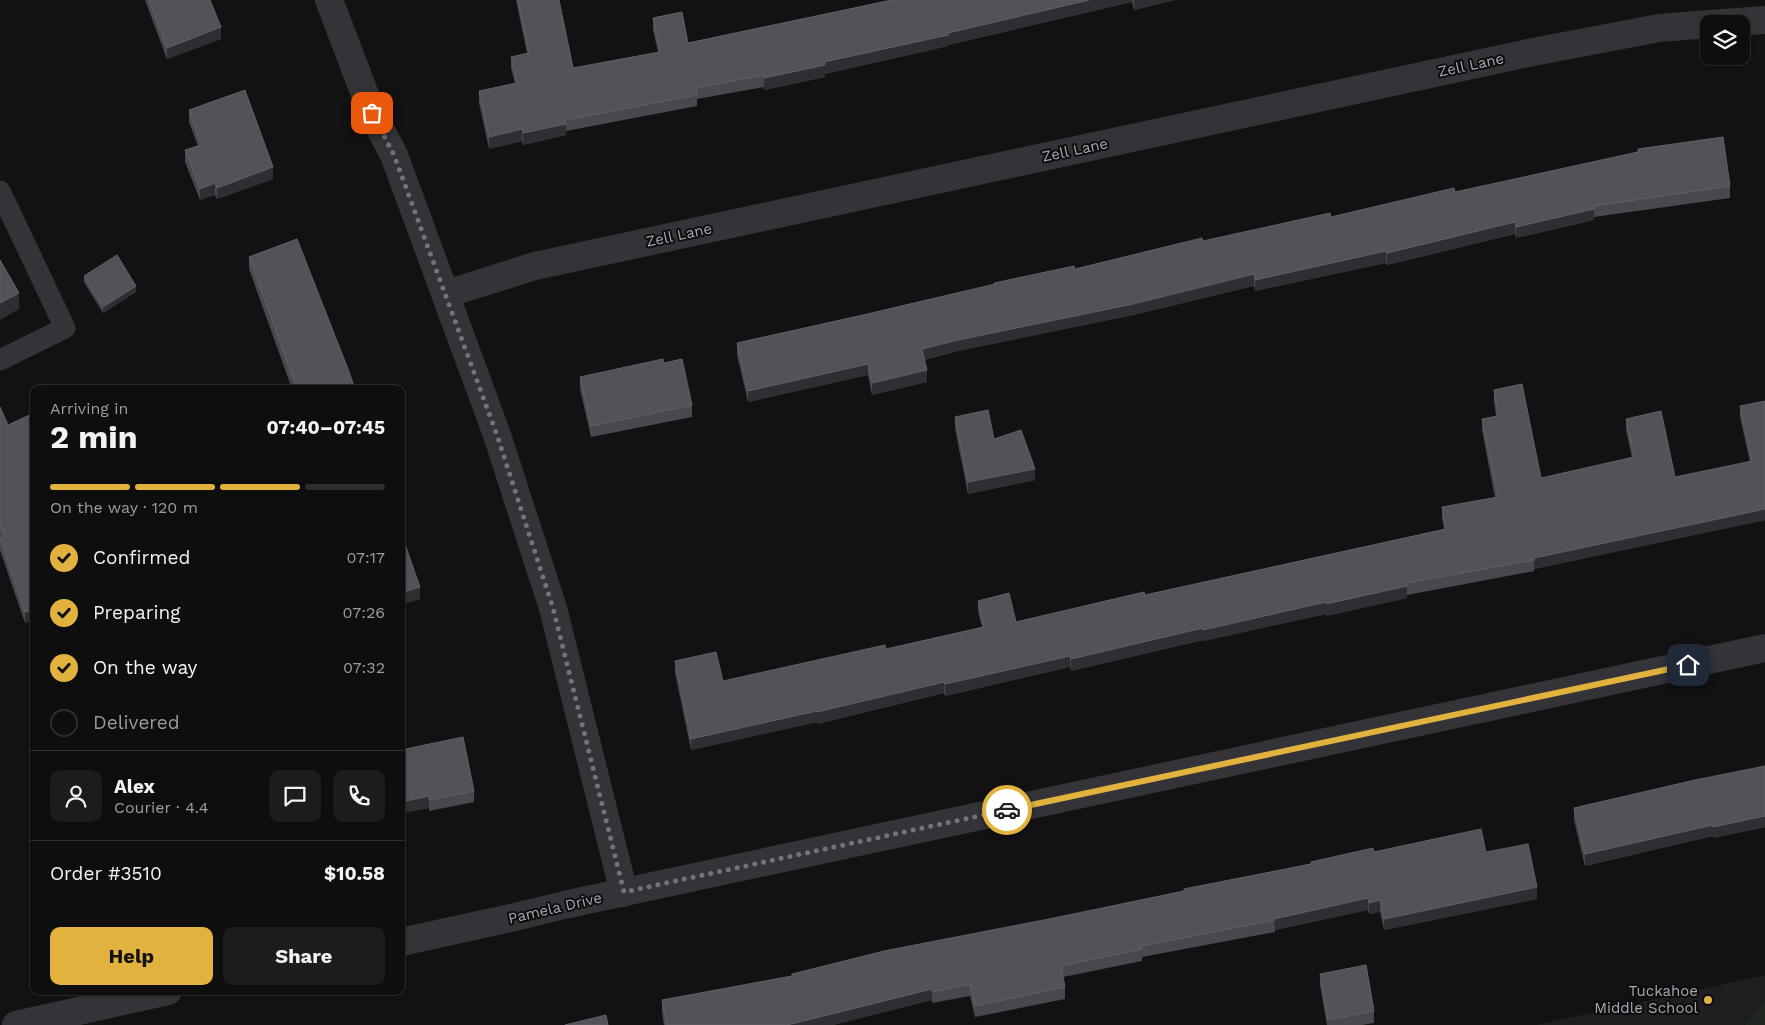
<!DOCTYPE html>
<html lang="en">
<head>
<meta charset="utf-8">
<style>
  :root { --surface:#0e0e0f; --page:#1c1c1d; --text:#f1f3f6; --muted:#9b9c9e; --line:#2e2e2f; --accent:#e1b23d }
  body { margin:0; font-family:"Work Sans",sans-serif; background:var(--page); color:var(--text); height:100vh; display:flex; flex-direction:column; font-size:19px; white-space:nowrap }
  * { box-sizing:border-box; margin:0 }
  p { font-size:16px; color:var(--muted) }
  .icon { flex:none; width:28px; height:28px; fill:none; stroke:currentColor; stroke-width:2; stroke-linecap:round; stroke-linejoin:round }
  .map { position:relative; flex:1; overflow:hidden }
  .drawer { position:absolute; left:30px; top:385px; width:375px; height:610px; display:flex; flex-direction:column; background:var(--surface); border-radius:10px; box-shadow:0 1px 4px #0004,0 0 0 1px var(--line) }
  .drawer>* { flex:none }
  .tools { position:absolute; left:1700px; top:15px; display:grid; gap:10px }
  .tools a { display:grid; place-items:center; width:50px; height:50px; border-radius:10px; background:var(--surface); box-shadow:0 1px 4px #0004,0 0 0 1px var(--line); font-size:25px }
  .pin { position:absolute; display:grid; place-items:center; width:42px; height:42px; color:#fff; margin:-21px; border-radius:10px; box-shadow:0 2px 8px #0006 }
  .courier { position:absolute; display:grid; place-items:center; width:50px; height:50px; margin:-25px; border:4px solid #e1b23d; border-radius:50%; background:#fff; color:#222; box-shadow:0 1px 6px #0007 }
  .summary em { font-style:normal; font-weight:700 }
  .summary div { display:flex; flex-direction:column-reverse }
  .summary { display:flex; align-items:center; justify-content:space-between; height:85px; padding:0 20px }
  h1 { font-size:32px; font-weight:700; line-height:38px }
  .bar { display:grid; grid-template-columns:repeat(4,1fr); gap:8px 5px; align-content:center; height:60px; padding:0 20px }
  .bar i { height:6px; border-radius:4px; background:var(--line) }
  .bar .current { background:var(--accent) }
  .bar p { grid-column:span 4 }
  .line { display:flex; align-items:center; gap:12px; padding:0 20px; border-top:1px solid var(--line) }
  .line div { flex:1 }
  .round { display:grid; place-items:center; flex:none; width:52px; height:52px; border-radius:10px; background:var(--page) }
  ol { padding:0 20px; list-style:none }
  li { display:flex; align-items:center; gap:15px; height:55px }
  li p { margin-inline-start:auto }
  li .icon { padding:5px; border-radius:50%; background:var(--accent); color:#111; stroke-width:4 }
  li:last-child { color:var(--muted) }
  li i { width:28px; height:28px; border:2px solid var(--line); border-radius:50% }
  .primary-button { display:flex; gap:10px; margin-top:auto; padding:10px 20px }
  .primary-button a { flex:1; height:58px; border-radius:10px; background:var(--accent); color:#111; font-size:20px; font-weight:700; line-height:58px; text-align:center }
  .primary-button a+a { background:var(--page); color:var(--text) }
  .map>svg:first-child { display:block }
  .built { fill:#1e1e20 }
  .green { fill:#1f2620 }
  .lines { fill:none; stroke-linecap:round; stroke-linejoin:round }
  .service { stroke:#343438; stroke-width:21 }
  .minor { stroke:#343438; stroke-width:28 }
  .wall { fill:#48494e }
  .shaded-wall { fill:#2e2f32 }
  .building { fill:#525359; stroke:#5f6167 }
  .done { stroke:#72747b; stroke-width:5; stroke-dasharray:0 9 }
  .route { stroke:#e1b23d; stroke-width:6 }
  .poi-dot { fill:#e1b23d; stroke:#0d0d0e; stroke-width:2 }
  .labels { text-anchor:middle; stroke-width:4; stroke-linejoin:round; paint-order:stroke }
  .street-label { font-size:15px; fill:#a5a8b3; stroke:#0d0d0e }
  .poi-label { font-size:15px; fill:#a5a8b3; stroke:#0d0d0e; text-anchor:end }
</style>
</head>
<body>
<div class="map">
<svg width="1765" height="1025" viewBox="0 0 1765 1025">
  <rect width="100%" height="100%" fill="#121214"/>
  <path class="built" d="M1765,975v50h-229z"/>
  <path class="green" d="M1765,1001v24h-20z"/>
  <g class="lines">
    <path class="service" d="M0,191l65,137 -65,32"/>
    <path class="minor" d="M329,0l43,113 22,42 103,280 56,173 71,285
      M1710,24l55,-4
      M446,294l89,-28 998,-214 126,-24 50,-4
      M401,942l114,-25 49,-12 1201,-257
      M16,1025l152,-34"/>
  </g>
  <path class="wall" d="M145,0h65l11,39 -54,20z
    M516,0h43l14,68 85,-16 -5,-22v-12l35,25 204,-43h283l-41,10 -2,-8 -184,43v1l-123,28v3l-61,13v-3l-67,12v7l-131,25v4l-43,10 -1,-4 -33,8 -10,-46v-12l36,-8 -4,-15v-11l16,-4z
    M189,110l84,69 -56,20 -2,-4 -15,5 -15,-38v-12l13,-4 -9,-24z
    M1730,186v12l-136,19v3l-78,18 -1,-4 -128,31 -1,-2 -131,28 -1,-5 -121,29 -175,36 -34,9 3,22 -55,13 -4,-20 -120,27 -11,-47v-12l466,-102 128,-24 124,-25z
    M249,257l106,132h-63l-43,-120z
    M84,276l52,16 -33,21 -19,-31z
    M664,363l28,42v12l-101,20 -11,-48v-12z
    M1494,390l47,88 91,-20 -6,-28v-11l49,58 75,-15 -10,-45v-11l25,114 -231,49v2l-127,24v3l-81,18v-2l-123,27v-1l-132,31 -1,-4 -125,29 -1,-3 -127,31v-2l-126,28 -16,-77v-12l48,20 163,-32 96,-22 -4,-15v-11l38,21 129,-27 299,-66 -2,-11v-11l53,-9 -13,-68v-11l14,-3 -2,-15z
    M0,407l8,18 26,-12v228l-5,-19 -4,1 -25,-73z
    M955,417l39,22 41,41 -67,14 -13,-65z
    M401,750l73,41v11l-45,9v-3l-28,5z
    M1765,766v61l-52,11v-2l-128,30 -11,-46v-12z
    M1374,852h112l51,47 -153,31 -4,-18 -11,2 -1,-4 -93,20v2l-133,25v4l-79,16 2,10v12l-90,18 -5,-21 -38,7v-3l-99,25h-169l-2,-13v-12l130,-24v-2l392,-83v-2z
    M1320,974l54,37v12l-12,2h-35l-7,-40z"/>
  <path class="shaded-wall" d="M1089,0h43v2l-184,43v1l-123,28v3l-61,13v-12l60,-16z
    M1134,0h41l-41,10z
    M221,27v12l-54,20v-11z
    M566,124v11l-43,10v-12z
    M522,129v12l-33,8v-12z
    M273,167v12l-56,20v-11z
    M215,183v12l-15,5v-11z
    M1594,209v11l-78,18v-11z
    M1515,222v12l-128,31v-12z
    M1386,251v12l-131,28v-11z
    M1254,274v12l-121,29 -175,36 -36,9v-11l36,-9z
    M136,286v6l-33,21v-6z
    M19,293v16l-19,11v-17z
    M868,364v11l-120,27v-11z
    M927,370v12l-55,13v-12z
    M1035,469v11l-67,14v-12z
    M34,474v12l-3,-11z
    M1765,509v11l-231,49v-11z
    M1407,586v12l-81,18v-12z
    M420,587v12l-19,6v-12z
    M1326,602v12l-123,27v-11z
    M29,611v11l-4,1v-11z
    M1203,628v12l-132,31v-12z
    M1070,656v11l-125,29v-12z
    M944,682v11l-127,31v-12z
    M817,711v11l-126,28v-11z
    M429,796v12l-28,5v-11z
    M1765,816v11l-52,11v-11z
    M1713,825v11l-128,30v-12z
    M1537,887v12l-153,31v-11z
    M1368,898v12l-93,20 -1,-11z
    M1380,900v12l-11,2v-11z
    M932,989v11l-99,25h-46z"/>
  <path class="building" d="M149,0h61l11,27 -54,21z
    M518,0h41l14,68 87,-16 -7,-34 29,-6 6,31 204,-43h197l-141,33v2l-124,27 1,3 -61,13v-3l-68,13 1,7 -132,25 1,4 -43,9 -1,-4 -33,8 -10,-46 38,-8 -6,-26 18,-4z
    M245,90l28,77 -56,21 -2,-5 -15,6 -15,-39 16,-5 -12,-35z
    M1723,137l7,49 -136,20v3l-78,18 -1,-5 -128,31 -1,-2 -131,29 -1,-6 -121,30 -175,36 -36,9 5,21 -55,13 -4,-19 -120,27 -11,-48 126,-28 132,-31 -1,-1 80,-17 1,3 127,-31 1,3 127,-28 1,4 123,-29 1,4 183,-40v-3z
    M297,239l51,130 7,20h-58l-48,-132z
    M117,255l19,31 -33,21 -19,-31z
    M0,260l19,33 -19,10z
    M663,359l1,4 18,-4 10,46 -101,21 -11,-49z
    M1522,384l19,94 93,-21 -8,-38 35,-8 14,66 77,-16 -12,-55 25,-5v108l-231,49v2l-128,23 1,3 -81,18v-2l-123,28v-2l-132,31 -1,-3 -125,28 -1,-2 -127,30v-1l-126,28 -16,-78 41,-9 7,29 162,-36 1,4 98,-22 -6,-26 31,-8 7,29 128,-30 1,3 301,-66 -4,-22 56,-10 -16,-78 16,-3 -4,-26z
    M0,407l8,18 26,-12v61l-3,1 3,9v145l-5,-18 -4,1 -25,-74 5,-1 -5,-11z
    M988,410l6,29 27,-9 14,39 -67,13 -13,-65z
    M401,533l19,54 -19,6z
    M463,737l11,54 -45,9v-4l-28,6v-52z
    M1765,766v50l-52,11v-2l-128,29 -11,-46 121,-28z
    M1481,829l5,23 42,-8 9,43 -153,32 -4,-19 -11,3 -1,-5 -94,21 1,1 -134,26 1,3 -81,17 4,21 -90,19 -5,-22 -38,8v-3l-145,36h-120l-5,-25 130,-24v-2l92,-23 170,-33 130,-27v-2l127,-25v-2l62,-14 1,4z
    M1366,965l8,46 -46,9 -8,-46z
    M606,1015l2,10h-43z"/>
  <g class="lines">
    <path class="done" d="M372,113l22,42 103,280 56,173 71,284 383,-82"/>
    <path class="route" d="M1007,810l681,-145"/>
  </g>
  <circle class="poi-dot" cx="1708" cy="1000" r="5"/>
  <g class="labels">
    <g class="street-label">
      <text transform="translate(1471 65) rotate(-12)" y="5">Zell Lane</text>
      <text transform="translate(1075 150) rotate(-12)" y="5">Zell Lane</text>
      <text transform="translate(679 235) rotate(-12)" y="5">Zell Lane</text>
      <text transform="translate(555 908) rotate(-13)" y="5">Pamela Drive</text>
    </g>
    <g class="poi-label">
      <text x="1698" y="996">Tuckahoe<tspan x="1698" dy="17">Middle School</tspan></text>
    </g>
  </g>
</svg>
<div class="tools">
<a><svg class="icon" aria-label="layers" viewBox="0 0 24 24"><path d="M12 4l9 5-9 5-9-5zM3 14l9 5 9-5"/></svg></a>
</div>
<div class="pin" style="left:372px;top:113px;background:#ea580c"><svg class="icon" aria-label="bag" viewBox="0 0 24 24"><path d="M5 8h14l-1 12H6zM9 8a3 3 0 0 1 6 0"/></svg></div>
<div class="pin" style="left:1688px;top:665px;background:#1f2937"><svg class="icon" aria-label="home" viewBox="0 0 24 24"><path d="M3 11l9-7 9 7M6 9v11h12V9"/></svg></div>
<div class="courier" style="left:1007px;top:810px"><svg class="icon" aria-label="car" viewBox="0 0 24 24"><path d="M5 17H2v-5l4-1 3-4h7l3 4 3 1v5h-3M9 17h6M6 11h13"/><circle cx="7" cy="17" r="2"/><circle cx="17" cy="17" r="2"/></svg></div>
<section class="drawer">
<div class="summary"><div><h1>2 min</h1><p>Arriving in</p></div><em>07:40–07:45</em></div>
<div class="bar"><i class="current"></i><i class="current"></i><i class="current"></i><i></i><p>On the way · 120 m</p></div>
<ol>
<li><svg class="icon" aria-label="check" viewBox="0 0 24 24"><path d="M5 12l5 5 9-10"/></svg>Confirmed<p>07:17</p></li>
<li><svg class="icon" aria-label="check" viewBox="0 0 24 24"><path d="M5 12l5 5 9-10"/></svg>Preparing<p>07:26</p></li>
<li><svg class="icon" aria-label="check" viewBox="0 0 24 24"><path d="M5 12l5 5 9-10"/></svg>On the way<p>07:32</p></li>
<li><i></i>Delivered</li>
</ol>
<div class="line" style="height:90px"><a class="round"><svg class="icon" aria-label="person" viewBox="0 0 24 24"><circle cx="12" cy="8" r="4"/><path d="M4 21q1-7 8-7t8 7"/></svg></a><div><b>Alex</b><p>Courier · 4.4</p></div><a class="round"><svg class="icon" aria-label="chat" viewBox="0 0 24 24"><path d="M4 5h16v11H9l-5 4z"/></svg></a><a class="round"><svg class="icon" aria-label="phone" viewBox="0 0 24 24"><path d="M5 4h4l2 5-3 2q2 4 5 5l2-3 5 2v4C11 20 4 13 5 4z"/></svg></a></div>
<div class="line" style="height:65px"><div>Order #3510</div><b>$10.58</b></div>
<div class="primary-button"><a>Help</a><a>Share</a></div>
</section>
</div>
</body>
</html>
